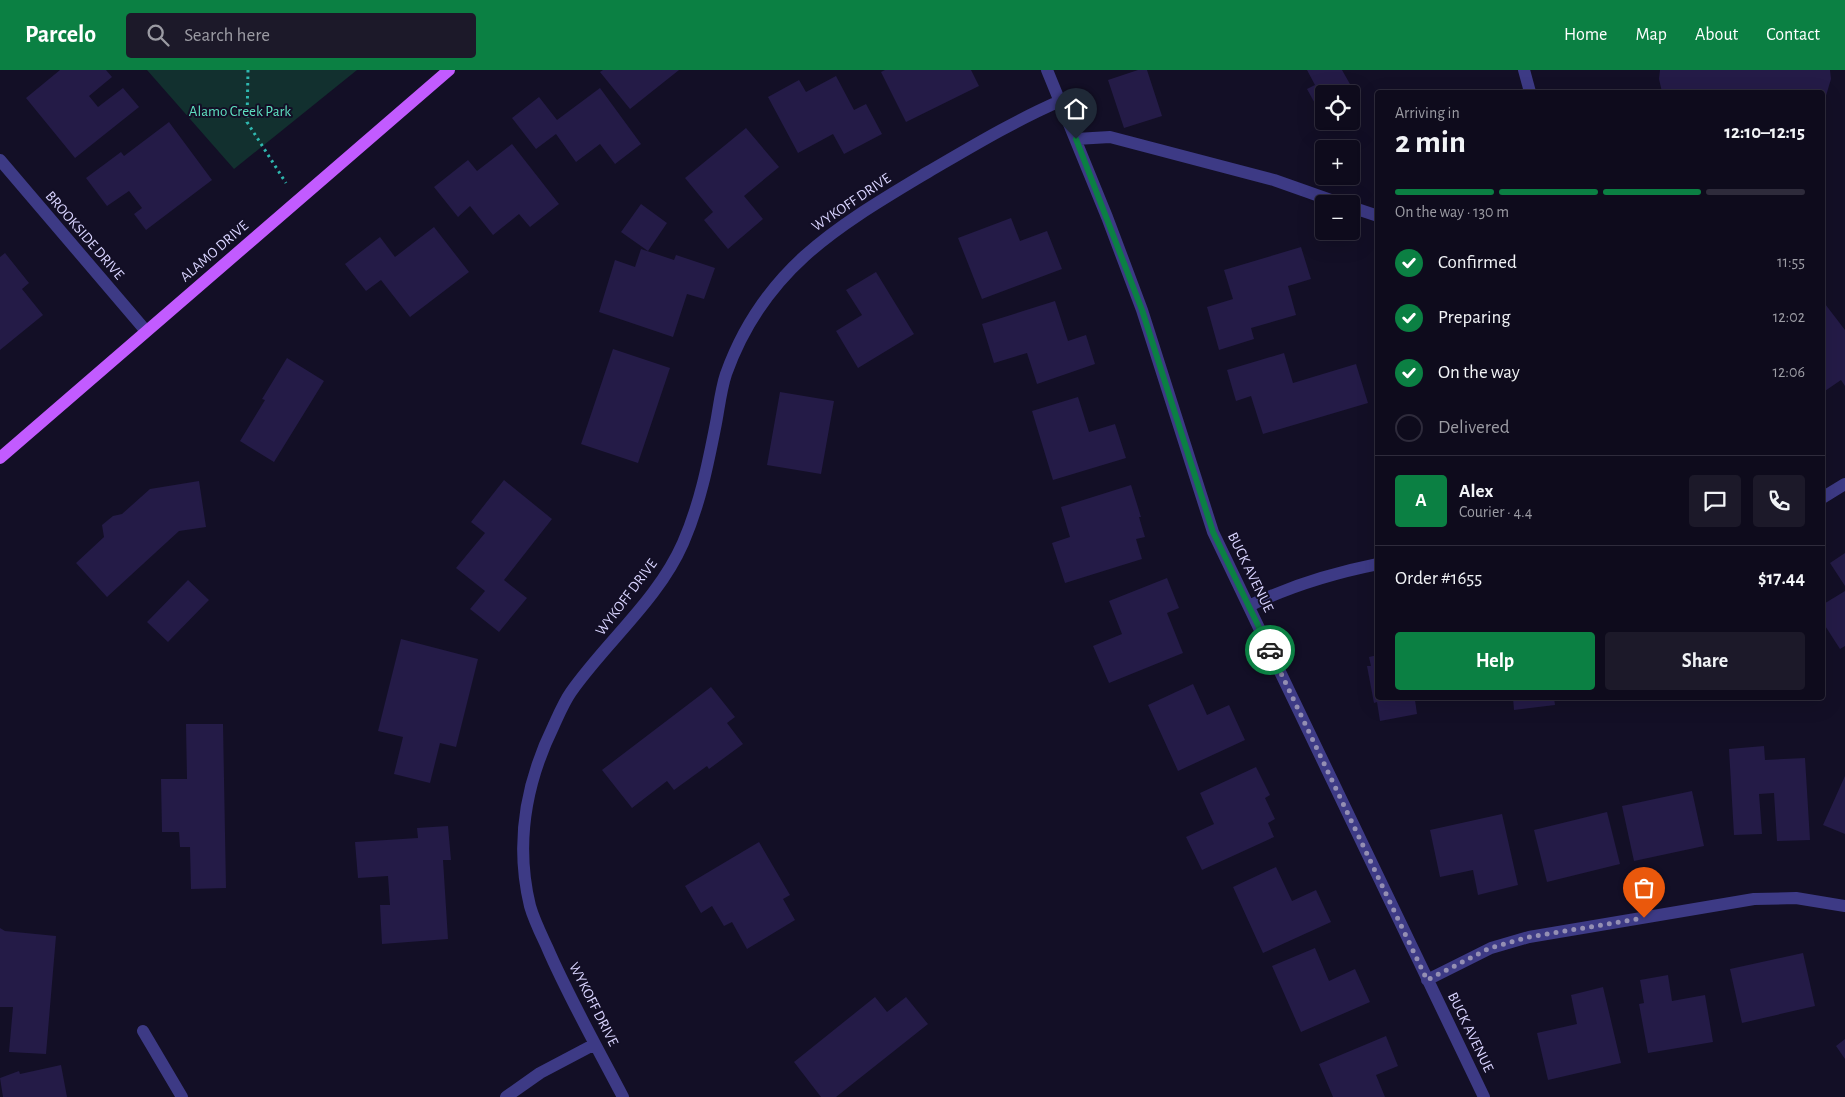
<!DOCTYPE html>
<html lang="en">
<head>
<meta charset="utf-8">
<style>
  :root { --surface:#0e0b1c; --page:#1c1929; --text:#f1f3f6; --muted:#9b9ba3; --line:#2e2b3b; --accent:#0b8043 }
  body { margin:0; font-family:"Alegreya Sans",sans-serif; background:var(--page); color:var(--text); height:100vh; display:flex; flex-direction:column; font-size:19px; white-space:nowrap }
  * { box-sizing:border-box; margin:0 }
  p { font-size:16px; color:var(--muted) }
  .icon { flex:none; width:28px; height:28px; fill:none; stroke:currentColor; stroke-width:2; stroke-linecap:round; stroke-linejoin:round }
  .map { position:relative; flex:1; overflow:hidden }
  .drawer { position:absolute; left:1375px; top:20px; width:450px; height:610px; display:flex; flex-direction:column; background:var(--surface); border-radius:5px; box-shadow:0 5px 20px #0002,0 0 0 1px var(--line) }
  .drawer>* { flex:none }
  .tools { position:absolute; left:1315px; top:15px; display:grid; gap:10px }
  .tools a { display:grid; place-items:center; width:45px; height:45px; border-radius:5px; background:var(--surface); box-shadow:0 5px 20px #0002,0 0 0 1px var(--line); font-size:25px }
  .pin { position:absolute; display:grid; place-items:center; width:42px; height:42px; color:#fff; margin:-51px -21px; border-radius:50% 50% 50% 0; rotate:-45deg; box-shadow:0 0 5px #0007 }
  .pin .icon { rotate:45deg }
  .courier { position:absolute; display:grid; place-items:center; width:50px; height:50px; margin:-25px; border:4px solid #0b8043; border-radius:50%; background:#fff; color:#222; box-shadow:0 1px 6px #0007 }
  .overview em { font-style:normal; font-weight:700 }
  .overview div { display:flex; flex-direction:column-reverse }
  .overview { display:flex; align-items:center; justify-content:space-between; height:85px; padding:0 20px }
  h1 { font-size:32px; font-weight:700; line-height:38px }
  .bar { display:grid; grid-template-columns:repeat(4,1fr); gap:8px 5px; align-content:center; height:60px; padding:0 20px }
  .bar i { height:6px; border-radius:4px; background:var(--line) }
  .bar .selected { background:var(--accent) }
  .bar p { grid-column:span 4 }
  .line { display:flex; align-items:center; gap:12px; padding:0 20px; border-top:1px solid var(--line) }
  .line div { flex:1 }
  .round { display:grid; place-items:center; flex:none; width:52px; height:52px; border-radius:5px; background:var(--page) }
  ol { padding:0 20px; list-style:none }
  li { display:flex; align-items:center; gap:15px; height:55px }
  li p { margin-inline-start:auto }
  li .icon { padding:5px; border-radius:50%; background:var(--accent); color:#fff; stroke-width:4 }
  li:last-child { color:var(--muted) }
  li i { width:28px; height:28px; border:2px solid var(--line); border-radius:50% }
  .action { display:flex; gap:10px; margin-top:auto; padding:10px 20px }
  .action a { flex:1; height:58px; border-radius:5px; background:var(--accent); color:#fff; font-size:20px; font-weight:700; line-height:58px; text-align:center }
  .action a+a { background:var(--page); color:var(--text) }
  header { display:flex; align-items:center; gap:30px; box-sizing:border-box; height:70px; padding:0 25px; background:var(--accent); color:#fff }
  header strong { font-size:24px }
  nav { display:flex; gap:28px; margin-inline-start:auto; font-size:18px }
  .search { width:350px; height:45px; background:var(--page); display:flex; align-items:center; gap:12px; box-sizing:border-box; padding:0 18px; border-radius:5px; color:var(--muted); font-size:19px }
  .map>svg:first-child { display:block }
  .green { fill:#12302f }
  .building { fill:#241b47 }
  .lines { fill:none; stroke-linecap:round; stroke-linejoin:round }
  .path { stroke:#2fb8b0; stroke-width:3; stroke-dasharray:2.5 4; stroke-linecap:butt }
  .minor { stroke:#3d3a85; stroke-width:12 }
  .major { stroke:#c25bff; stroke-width:12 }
  .done { stroke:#948fb3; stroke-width:5; stroke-dasharray:0 9 }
  .route { stroke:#0b8043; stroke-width:6 }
  .labels { text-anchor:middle; stroke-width:4; stroke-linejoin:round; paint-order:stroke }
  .park-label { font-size:15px; fill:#5fe0c0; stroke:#130f26 }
  .street-label { font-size:15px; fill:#d9d4ff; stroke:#130f26 }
</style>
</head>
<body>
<header>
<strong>Parcelo</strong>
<div class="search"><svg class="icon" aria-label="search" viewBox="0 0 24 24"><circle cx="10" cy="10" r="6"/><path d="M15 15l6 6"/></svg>Search here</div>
<nav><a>Home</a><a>Map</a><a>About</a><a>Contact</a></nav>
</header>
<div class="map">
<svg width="1845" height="1027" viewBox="0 0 1845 1027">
  <rect width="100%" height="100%" fill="#130f26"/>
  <path class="green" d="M147,0h210l-123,99z"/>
  <path class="building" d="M60,0h46l6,7 -23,19 9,11 25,-19 16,19 -64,51 -49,-60z
    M603,0h76l-49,39 -30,-37z
    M885,0h86l8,16 -73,36 -25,-50z
    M1138,0h9l15,46 -38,12 -16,-48z
    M1307,0h35l17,30 -8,4v-10h-27v26l-17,-31 8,-4z
    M1660,0h170l1,9 -9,30v-17h-160l-3,-13z
    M836,6l18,34 12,-6 16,30 -38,20 -11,-20 -35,19 -30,-56 31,-17 7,12z
    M600,18l41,56 -26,20 -15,-20 -24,18 -20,-28 -20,15 -24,-31 27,-21 18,23z
    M169,52l43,58 -66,50 -12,-16 8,-6 -13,-17 -22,15 -21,-28 35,-26 3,4z
    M746,58l33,39 -35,29 19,23 -35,30 -24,-29 9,-8 -28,-34z
    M512,74l47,60 -29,23 -11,-13 -26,21 -23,-29 -12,11 -24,-30 34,-27 9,11z
    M641,134l26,19 -19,28 -27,-19z
    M1011,148l9,23 27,-10 15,38 -80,30 -24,-61z
    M434,157l35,45 -59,45 -29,-37 -15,11 -21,-27 35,-27 15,20z
    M1301,177l10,32 -23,7 8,29 -45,13 3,11 -35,11 -12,-43 26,-8 -9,-29z
    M641,179l33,11 2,-5 39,13 -11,31 -17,-5 -14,43 -74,-25 16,-52 20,7z
    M5,183l24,30 -7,6 21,26 -43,35v-93z
    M876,202l38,62 -56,34 -22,-37 26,-16 -16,-25z
    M1822,230l23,30v56l-4,-6 -19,13z
    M1055,231l13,40 18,-6 9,29 -58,20 -10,-31 -33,10 -12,-39z
    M613,279l57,19 -32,95 -57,-19z
    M1284,283l9,30 63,-19 12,39 -105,31 -12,-38 -15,5 -9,-31z
    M287,288l37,23 -50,81 -34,-21 25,-41 -3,-1z
    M780,322l54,9 -13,73 -54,-9z
    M1078,327l11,35 26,-8 11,34 -73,22 -21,-69z
    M504,410l48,39 -48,61 23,18 -28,34 -29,-23 15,-18 -29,-23 29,-35 -14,-11z
    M199,411l7,46 -27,4 -72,66 -31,-34 28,-26 -2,-12 11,-9 9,-2 28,-25z
    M1131,415l10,32h-2l6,20 -9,2 6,20 -77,24 -13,-40 18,-6 -9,-30z
    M1845,483v33l-15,-23z
    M1167,508l12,30 -12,5 16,40 -74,30 -16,-37 29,-12 -13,-33z
    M188,510l21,20 -41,42 -21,-20z
    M1845,521v55l-5,3 -18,-28v-16z
    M401,569l77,20 -22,88 -16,-4 -10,40 -36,-9 9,-37 -25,-6z
    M1378,585v43h47l-10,2 2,14 -37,7 -3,-19 -3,1 -7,-37h4l-2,-9z
    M1193,614l14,31 22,-10 16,35 -67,31 -30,-66z
    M711,617l24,30 -8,6 16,21 -34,25 -2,-3 -33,24 -7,-9 -35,27 -30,-38z
    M1513,628h41l1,7 -41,5z
    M186,654h37l3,164 -35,1 -1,-42h-10l-1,-15h-17l-1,-53h26z
    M1764,676l1,14 40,-2 5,82 -33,1 -3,-48 -15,1 3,40 -28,1 -5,-86z
    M1256,697l14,28 -5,3 10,21 -7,4 6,14 -72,33 -16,-33 28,-13 -14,-31z
    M1845,706v58l-22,-9z
    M1692,721l12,55 -70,15 -12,-55z
    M1607,742l13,52 -73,18 -13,-52z
    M1502,744l16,71 -40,10 -5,-25 -33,7 -10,-47z
    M448,756l3,34h-8l5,79 -66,5 -2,-39h10l-2,-29 -30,2 -3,-36 63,-4 -1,-10z
    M759,772l31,53 -7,4 12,21 -48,29 -15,-27 -8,4 -12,-20 -11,7 -16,-27z
    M1276,797l16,34 24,-11 15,32 -68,31 -30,-66z
    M0,858l5,3 51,5 -10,118 -37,-2 4,-45h-13z
    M1315,878l14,33 26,-12 15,33 -69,30 -29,-66z
    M1803,883l12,53 -73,17 -12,-54z
    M1668,905l4,26 33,-6 8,47 -65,11 -9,-49 5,-1 -4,-23z
    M1603,917l18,76 -73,17 -11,-47 40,-9 -6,-29z
    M875,927l12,15 19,-15 22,27 -92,73h-15l-27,-35z
    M1386,966l12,30 -22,9 9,22h-52l-14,-33z
    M1845,969v20l-9,-13z
    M61,995l6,32h-64l-3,-19 19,-7 1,3z"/>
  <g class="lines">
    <path class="path" d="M248,0l-1,52 39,61"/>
    <path class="minor" d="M1047,0l60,147 35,93 71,222 271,565
      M1524,0l6,22
      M1076,69l34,-2 164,43 68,24
      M0,90l146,171
      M1351,137l27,9
      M1822,428l23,-14
      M1249,536c41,-20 84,-33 129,-42
      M1427,910l64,-32 38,-11 225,-38 42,-1 49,8
      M143,961l39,66
      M506,1027l34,-24 55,-29
      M623,1027c-26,-50 -54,-99 -76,-150 -6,-13 -13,-27 -17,-41 -15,-62 -4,-124 24,-181 5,-11 10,-23 17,-33 36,-51 87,-92 112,-149 17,-39 25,-79 33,-120 3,-16 5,-34 10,-49 38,-106 112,-148 202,-202 43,-25 86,-51 132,-71"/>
    <path class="major" d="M0,388l449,-388"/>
  </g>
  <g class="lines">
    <path class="done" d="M1270,580l157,330 63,-32 39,-11 115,-19"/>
    <path class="route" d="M1076,69l66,171 71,222 57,118"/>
  </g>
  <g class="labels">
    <g class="park-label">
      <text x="240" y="46">Alamo Creek Park</text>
    </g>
    <g class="street-label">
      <text transform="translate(851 132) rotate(-34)" y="5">WYKOFF DRIVE</text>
      <text transform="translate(85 165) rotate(49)" y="5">BROOKSIDE DRIVE</text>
      <text transform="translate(214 181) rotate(-41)" y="5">ALAMO DRIVE</text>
      <text transform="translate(1251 502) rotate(64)" y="5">BUCK AVENUE</text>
      <text transform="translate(626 527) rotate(-53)" y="5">WYKOFF DRIVE</text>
      <text transform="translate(594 934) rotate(63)" y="5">WYKOFF DRIVE</text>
      <text transform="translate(1471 962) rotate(64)" y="5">BUCK AVENUE</text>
    </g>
  </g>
</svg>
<div class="tools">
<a><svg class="icon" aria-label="locate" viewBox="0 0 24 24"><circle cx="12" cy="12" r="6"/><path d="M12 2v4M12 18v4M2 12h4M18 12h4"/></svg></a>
<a>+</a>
<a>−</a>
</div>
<div class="pin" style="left:1644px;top:848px;background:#ea580c"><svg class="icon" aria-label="bag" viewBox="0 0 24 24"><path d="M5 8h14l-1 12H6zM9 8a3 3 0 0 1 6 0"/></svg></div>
<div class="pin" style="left:1076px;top:69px;background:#1f2937"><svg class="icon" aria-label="home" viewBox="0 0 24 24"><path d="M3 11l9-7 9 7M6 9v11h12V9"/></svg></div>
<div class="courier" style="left:1270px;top:580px"><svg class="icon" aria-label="car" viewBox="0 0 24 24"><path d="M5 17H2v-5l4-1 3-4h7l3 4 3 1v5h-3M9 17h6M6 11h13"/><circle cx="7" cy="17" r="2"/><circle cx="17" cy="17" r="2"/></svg></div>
<section class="drawer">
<div class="overview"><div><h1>2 min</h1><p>Arriving in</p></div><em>12:10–12:15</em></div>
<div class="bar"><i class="selected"></i><i class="selected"></i><i class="selected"></i><i></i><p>On the way · 130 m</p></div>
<ol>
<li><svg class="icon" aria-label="check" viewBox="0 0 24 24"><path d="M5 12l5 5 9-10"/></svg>Confirmed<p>11:55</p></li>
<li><svg class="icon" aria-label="check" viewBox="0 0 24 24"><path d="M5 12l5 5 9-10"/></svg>Preparing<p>12:02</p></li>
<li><svg class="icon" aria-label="check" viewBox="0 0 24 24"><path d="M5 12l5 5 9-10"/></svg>On the way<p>12:06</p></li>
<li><i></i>Delivered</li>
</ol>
<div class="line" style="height:90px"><b class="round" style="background:var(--accent);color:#fff">A</b><div><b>Alex</b><p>Courier · 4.4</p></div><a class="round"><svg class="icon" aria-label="chat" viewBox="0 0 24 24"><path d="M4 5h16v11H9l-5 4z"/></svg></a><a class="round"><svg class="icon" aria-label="phone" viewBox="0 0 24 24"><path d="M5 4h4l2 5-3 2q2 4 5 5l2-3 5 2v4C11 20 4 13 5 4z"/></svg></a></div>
<div class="line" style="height:65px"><div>Order #1655</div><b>$17.44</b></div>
<div class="action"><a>Help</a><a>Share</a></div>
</section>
</div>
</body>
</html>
